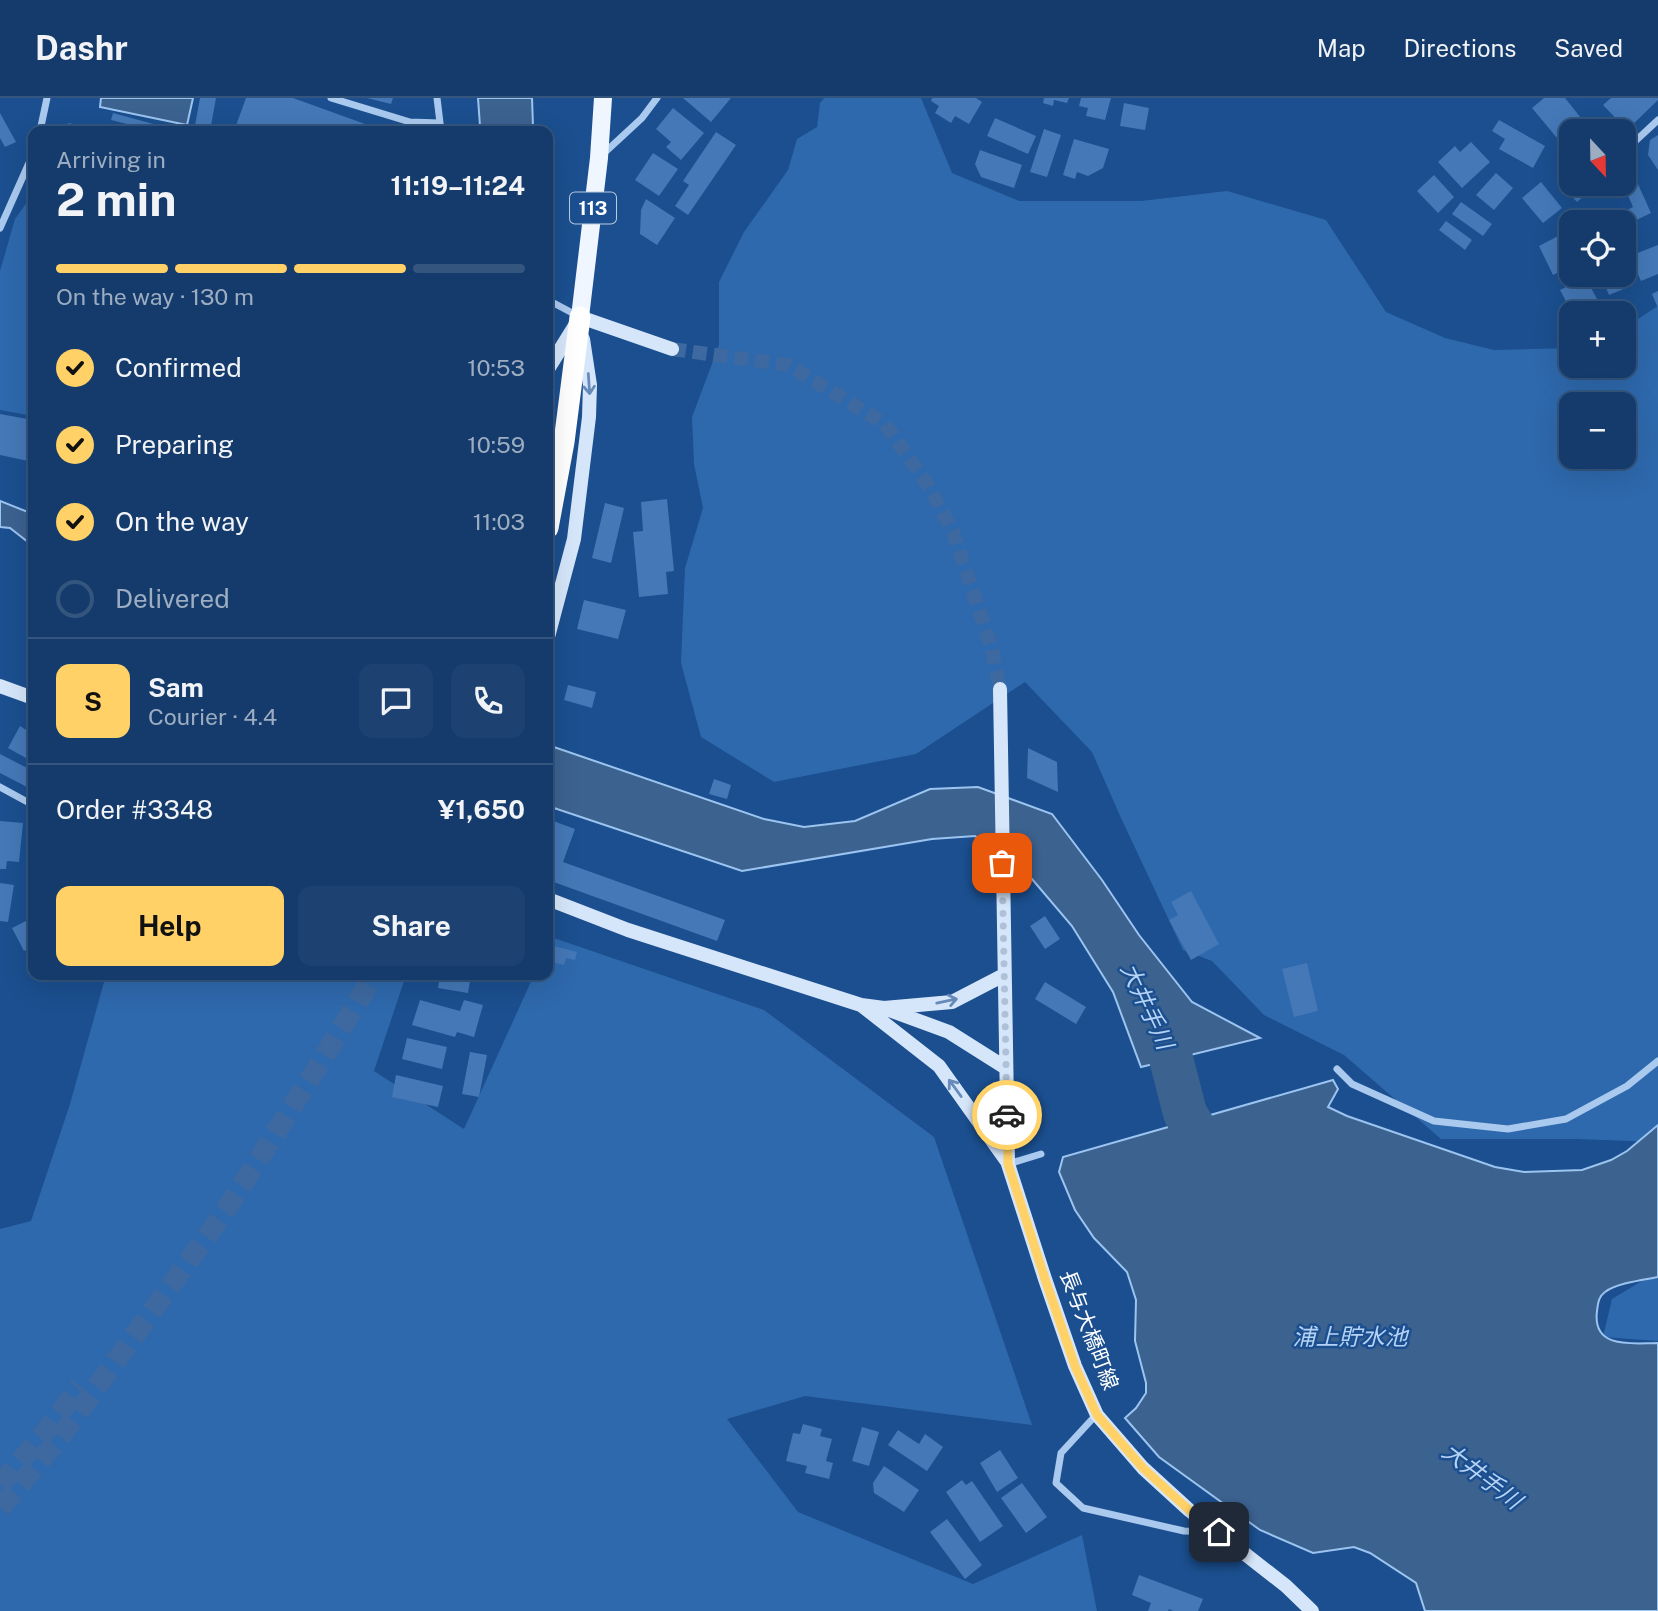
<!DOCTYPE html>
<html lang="en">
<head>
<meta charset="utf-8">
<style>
  :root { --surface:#143b6b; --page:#1d4271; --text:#f1f3f6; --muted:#9dadc1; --line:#33557e; --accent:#ffd166 }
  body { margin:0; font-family:"Public Sans","Noto Sans JP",sans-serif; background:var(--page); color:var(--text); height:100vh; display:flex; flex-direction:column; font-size:26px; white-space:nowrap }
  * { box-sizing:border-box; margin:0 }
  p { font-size:23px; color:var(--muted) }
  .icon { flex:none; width:38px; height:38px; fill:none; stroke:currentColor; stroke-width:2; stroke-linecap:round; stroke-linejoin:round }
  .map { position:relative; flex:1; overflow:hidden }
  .drawer { position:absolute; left:28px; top:28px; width:525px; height:854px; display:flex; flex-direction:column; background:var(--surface); border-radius:14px; box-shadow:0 7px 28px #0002,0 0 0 2px var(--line) }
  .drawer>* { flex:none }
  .needle { width:46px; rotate:158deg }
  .controls { position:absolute; left:1559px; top:21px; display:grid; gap:14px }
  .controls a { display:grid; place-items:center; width:77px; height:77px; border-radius:14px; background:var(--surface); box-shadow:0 7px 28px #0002,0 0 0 2px var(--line); font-size:35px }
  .pin { position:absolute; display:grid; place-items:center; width:60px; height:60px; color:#fff; margin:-30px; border-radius:14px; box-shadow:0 4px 10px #0006 }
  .courier { position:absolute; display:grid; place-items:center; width:70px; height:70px; margin:-35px; border:5px solid #ffd166; border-radius:50%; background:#fff; color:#222; box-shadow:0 2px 9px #0007 }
  .summary em { font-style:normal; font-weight:700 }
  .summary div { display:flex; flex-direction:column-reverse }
  .summary { display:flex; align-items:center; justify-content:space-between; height:119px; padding:0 28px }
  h1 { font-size:46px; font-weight:700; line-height:52px }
  .bar { display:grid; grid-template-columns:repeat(4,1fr); gap:10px 7px; align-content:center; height:84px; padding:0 28px }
  .bar i { height:9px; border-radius:5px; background:var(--line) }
  .bar .active { background:var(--accent) }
  .bar p { grid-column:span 4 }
  .line { display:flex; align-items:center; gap:18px; padding:0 28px; border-top:2px solid var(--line) }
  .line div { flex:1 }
  .round { display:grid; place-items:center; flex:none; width:74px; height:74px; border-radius:14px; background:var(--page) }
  ol { padding:0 28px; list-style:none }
  li { display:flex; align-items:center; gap:21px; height:77px }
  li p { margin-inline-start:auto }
  li .icon { padding:7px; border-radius:50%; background:var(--accent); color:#111; stroke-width:4 }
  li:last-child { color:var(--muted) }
  li i { width:38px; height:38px; border:4px solid var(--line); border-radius:50% }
  .cta { display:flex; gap:14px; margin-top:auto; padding:14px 28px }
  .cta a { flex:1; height:80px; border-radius:14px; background:var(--accent); color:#111; font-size:28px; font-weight:700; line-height:80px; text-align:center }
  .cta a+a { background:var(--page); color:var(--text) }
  header { display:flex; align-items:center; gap:42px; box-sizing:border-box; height:98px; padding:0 35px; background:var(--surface); border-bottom:2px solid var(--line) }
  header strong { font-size:33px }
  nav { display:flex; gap:38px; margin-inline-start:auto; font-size:24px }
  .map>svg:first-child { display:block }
  .green { fill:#2e69ad; fill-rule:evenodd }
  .water { fill:#3c6290; stroke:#9cc4f0; stroke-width:2 }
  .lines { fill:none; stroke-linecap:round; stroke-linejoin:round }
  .river { stroke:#3c6290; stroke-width:44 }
  .building { fill:#4478b7 }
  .secondary-tunnel { stroke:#3d69a0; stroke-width:14; stroke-dasharray:14 7; stroke-linecap:butt }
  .highway-tunnel { stroke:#3d69a0; stroke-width:21; stroke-dasharray:21 10; stroke-linecap:butt }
  .street { stroke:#a9c9ee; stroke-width:7 }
  .secondary { stroke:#d6e6fa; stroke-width:14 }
  .primary { stroke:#f0f6ff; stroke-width:18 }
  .highway { stroke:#fff; stroke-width:21 }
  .oneway { stroke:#668bba }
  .done { stroke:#afc1d8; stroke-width:7; stroke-dasharray:0 12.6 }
  .route { stroke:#ffd166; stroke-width:9 }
  .labels { text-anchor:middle; stroke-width:5; stroke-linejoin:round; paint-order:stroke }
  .shield { fill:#1b4f8f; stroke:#bbcadd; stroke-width:2 }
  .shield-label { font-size:19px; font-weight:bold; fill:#fff }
  .street-label { font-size:21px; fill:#fff; stroke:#1b4f8f }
  .water-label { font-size:23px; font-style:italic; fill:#b5d3f5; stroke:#1b4f8f }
</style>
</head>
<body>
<header>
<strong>Dashr</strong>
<nav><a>Map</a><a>Directions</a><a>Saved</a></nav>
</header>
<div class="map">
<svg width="1658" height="1513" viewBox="0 0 1658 1513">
  <rect width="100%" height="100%" fill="#1b4f8f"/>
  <path class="green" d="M824,0h97l31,75 67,28h122l86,-10 99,29 60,92 59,26 49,12 77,-2 1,18h52v-38l34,-22v836l-82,-3h-135l-97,-84 -80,-40 -52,-54 -29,-11 -62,-132 -29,-66 -67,-70 -109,72 -142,28 -73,-45 -20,-74 4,-95 18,-60 -9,-44 -2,-47 27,-72v-63l25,-50 44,-62 9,-31 20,-12 3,-24zM1572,306h52v53h-52z
    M33,96v222l-33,-6v-139l15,-52z
    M551,839l213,73 170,127 98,288 -227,-29 -78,23 71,93 175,72 109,-49 15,76h-1097v-382l31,-8 39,-117 36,-129h300l-32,96 90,58 70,-154h14v-30z
    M1658,1173v70l-55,-4 9,-38z"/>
  <path class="water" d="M101,0h92l-6,27 -87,-18z
    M478,0h54l1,28 -4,5h-51l2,-5z
    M0,403l33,13v32l-23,-18 -10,-1z
    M548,647l216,74 40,8 51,-6 75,-32 48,-2 74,27 50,66 37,55 53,67 68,36 -119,29 -28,-75 -41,-66 -40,-47 -57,-43 -43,3 -190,32 -194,-65z
    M1333,982l5,9 -10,18 19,9 148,51 29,5 58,-2 29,-10 16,-9 31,-26v152c-15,3 -41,6 -53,15 -7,5 -7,12 -8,19 -5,39 36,32 61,32v268h-233l-9,-28 -46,-30 -16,-6 -41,6 -53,-23 -101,-73 -34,-39 11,-10 10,-15v-10l-11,-42 1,-41 -9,-28 -33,-34 -19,-28 -16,-38 4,-15z"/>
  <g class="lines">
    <path class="river" d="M1149,909l18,36 18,70 35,60"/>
  </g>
  <path class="building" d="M200,0h16l-6,33h-16z
    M246,0h47l86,31v2h-145z
    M367,0h26l-2,6z
    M683,0h48l-20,24z
    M932,0h44l6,4 -13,22 -14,-8 -4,7 -16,-10 4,-7 -8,-5z
    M1044,0h25l-2,5 -13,-3 -1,6 -10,-3z
    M1081,0h30l-6,22 -19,-4 2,-8 -9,-2z
    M1544,0h21l16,20 -13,11 4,7 -10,8 -30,-36z
    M1611,0h47v2l-31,30 -24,-25z
    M1124,5l25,5 -4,22 -25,-4z
    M673,10l31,25 -23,27 -15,-13 5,-5 -15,-13z
    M0,15l16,29 -11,5 -5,-9z
    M113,15l44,12 -2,6 -44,-11z
    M995,20l41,18 -8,18 -41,-18z
    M1499,22l46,26 -12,22 -34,-19 6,-10 -13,-8z
    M68,25l26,5 -1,3h-27z
    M1044,31l17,6 -14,42 -17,-5z
    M716,34l20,13 -48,70 -13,-9 14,-21 -6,-4z
    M1658,37v35l-10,-15 2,-15z
    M1074,41l35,10 -6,19 -15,8 -11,-4 -2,7 -12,-4z
    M1471,44l19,20 -28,26 -24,-26 17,-16 5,6z
    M980,52l42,15 -8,23 -33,-11 -6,-13z
    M653,55l25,16 -19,27 -24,-16z
    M1572,71v15h21l2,2 -18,16 -19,-21z
    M1496,75l17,15 -19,22 -18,-15z
    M1633,75l18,40 -21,10 -5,-12 8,-4 -10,-23 1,-7z
    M1434,77l20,22 -16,16 -21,-22z
    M1541,84l21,26 -19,15 -21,-25z
    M646,101l29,19 -18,27 -17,-11 1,-24z
    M1461,104l31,22 -9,12 -31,-22z
    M1446,123l26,19 -7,10 -26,-20z
    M1562,136l10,18v13l-19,10 -14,-29z
    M1658,147v29l-17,7 -11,-25z
    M1624,165l9,22 -24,10 -8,-19 23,-1z
    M1581,181l4,7 4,-2 15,28 -32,1 -12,-23z
    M1658,193v17l-6,-14z
    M0,316l33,6v42l-33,-7z
    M667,401l7,72 -8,1 2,22 -29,3 -6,-65 10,-1 -2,-29z
    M605,405l19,5 -13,55 -19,-5z
    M584,502l42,10 -8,29 -41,-10z
    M568,587l28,7 -4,16 -28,-8z
    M30,624l3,2v38l-25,-14 12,-22 6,4z
    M1028,650l29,14 1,30 -31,-14z
    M0,656l33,17v4l-6,12 -27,-14z
    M714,681l17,6 -4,14 -18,-5z
    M548,721l27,10 -12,33 162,58 -8,21 -169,-61z
    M0,723l23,2 -4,39 -12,-1 -1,8h-6z
    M33,750v16l-7,-3z
    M0,785l14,2 -6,37 -8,-1z
    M1191,793l28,53 -28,16 -22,-40 9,-5 -7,-13z
    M1045,818l15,23 -15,10 -15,-23z
    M26,823l5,10 2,-2v17l-9,5 -12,-23z
    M548,842l7,2 -1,4 23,6 -2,8 -9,-2 -2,7 -16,-4z
    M1307,865l11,48 -24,6 -12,-48z
    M440,877h31l-3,18 -30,-5z
    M1045,884l41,25 -10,17 -41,-25z
    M420,902l40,11 4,-11 19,5 -9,32 -17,-5 -2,5 -43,-12z
    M407,940l40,9 -5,22 -40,-10z
    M470,954l17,3 -8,42 -17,-3z
    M396,977l47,11 -5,21 -46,-10z
    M803,1326l19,5 -2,7 12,3 -6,22 7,2 -4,16 -24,-6 2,-7 -21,-5 7,-28 7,1z
    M862,1329l17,5 -10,34 -17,-5z
    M898,1332l21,14 6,-10 18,13 -16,24 -39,-26z
    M1000,1352l18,28 -21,14 -17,-29z
    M884,1368l35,24 -15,22 -30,-19 -1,-10z
    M962,1382l4,5 6,-4 31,45 -23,16 -34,-50z
    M1022,1385l25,34 -21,16 -25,-35z
    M947,1421l35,46 -17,14 -35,-47z
    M1139,1477l64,24 -5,12h-25l-4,-2 -1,2h-20l3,-8 -19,-8z"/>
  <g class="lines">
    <path class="secondary-tunnel" d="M672,251l116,16 97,59 43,61 25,47 39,117 8,40"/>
    <path class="highway-tunnel" d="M0,1387l50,-59 30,-40
      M0,1410l61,-72 165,-226 96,-150 52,-85"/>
    <path class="street" d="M331,0l79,24 30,1
      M437,0l4,33
      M40,33l7,-33
      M1630,48l28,-26
      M602,57l40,-37 15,-20
      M0,130l33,-74
      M548,202l30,16
      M0,689l33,18
      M1337,971l15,15 82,37 74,8 58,-10 61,-33 31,-25
      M1008,1066l33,-10
      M1096,1317l-35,38 -5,30 27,25 101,23 31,1"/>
    <path class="secondary" d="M580,219l92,32
      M548,271l28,-45
      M548,539l26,-98 15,-122 1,-32 -7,-46
      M0,588l33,12
      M1000,591l8,475 37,115 30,87 22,49 46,53 46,42 97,76 26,25
      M548,801l80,31 233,75 23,3 68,-6 52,-27
      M861,907l78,61 69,97
      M889,912l60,22 57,36"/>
    <path class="primary" d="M580,219l19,-159 4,-60"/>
    <path class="highway" d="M548,430l16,-86 16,-125"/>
  </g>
  <defs><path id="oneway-shaft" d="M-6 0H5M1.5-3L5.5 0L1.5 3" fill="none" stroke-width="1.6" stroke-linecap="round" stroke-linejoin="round" transform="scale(1.75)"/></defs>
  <g class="oneway">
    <use href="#oneway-shaft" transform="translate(589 286) rotate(86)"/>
    <use href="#oneway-shaft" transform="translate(947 903) rotate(-12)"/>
    <use href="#oneway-shaft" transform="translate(955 990) rotate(-126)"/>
  </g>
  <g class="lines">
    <path class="done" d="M1002,765l5,252"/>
    <path class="route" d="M1007,1017l1,49 37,115 30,87 22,49 46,53 46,42 30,22"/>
  </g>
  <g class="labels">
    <rect class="shield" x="570" y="94.5" width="46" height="31" rx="5"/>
    <g class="shield-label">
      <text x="593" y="117">113</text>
    </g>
    <g class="street-label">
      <text transform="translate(1089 1232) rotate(69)" y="7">長与大橋町線</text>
    </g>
    <g class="water-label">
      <text transform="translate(1147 908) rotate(65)" y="8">大井手川</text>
      <text x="1350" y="1247">浦上貯水池</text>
      <text transform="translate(1482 1378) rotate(37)" y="8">大井手川</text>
    </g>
  </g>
</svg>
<div class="controls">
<a><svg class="needle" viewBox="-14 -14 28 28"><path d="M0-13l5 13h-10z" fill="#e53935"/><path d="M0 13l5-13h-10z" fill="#9dadc1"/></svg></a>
<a><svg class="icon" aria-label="locate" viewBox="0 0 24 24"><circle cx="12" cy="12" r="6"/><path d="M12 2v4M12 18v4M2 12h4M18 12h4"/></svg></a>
<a>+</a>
<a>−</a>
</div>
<div class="pin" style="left:1002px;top:765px;background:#ea580c"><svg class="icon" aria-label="bag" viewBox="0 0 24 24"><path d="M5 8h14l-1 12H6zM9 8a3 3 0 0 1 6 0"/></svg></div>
<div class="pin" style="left:1219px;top:1434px;background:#1f2937"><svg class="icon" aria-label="home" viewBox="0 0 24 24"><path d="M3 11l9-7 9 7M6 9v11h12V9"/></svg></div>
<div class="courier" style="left:1007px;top:1017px"><svg class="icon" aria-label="car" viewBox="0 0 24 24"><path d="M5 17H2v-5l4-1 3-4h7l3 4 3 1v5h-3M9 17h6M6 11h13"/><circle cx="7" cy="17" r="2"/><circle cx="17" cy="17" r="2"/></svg></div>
<section class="drawer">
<div class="summary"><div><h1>2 min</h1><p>Arriving in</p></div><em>11:19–11:24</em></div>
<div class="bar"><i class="active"></i><i class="active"></i><i class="active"></i><i></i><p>On the way · 130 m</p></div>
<ol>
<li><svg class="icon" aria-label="check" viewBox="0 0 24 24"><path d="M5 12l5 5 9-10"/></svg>Confirmed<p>10:53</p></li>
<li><svg class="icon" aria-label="check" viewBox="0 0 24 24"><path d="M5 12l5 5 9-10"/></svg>Preparing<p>10:59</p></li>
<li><svg class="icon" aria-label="check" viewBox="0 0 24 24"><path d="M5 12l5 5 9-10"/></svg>On the way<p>11:03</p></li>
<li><i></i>Delivered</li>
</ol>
<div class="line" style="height:126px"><b class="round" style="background:var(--accent);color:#111">S</b><div><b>Sam</b><p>Courier · 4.4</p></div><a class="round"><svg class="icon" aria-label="chat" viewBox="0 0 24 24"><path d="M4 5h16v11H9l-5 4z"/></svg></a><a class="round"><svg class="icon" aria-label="phone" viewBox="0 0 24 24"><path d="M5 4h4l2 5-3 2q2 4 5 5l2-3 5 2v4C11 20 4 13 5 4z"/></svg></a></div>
<div class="line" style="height:91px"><div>Order #3348</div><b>¥1,650</b></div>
<div class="cta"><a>Help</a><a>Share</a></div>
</section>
</div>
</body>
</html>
